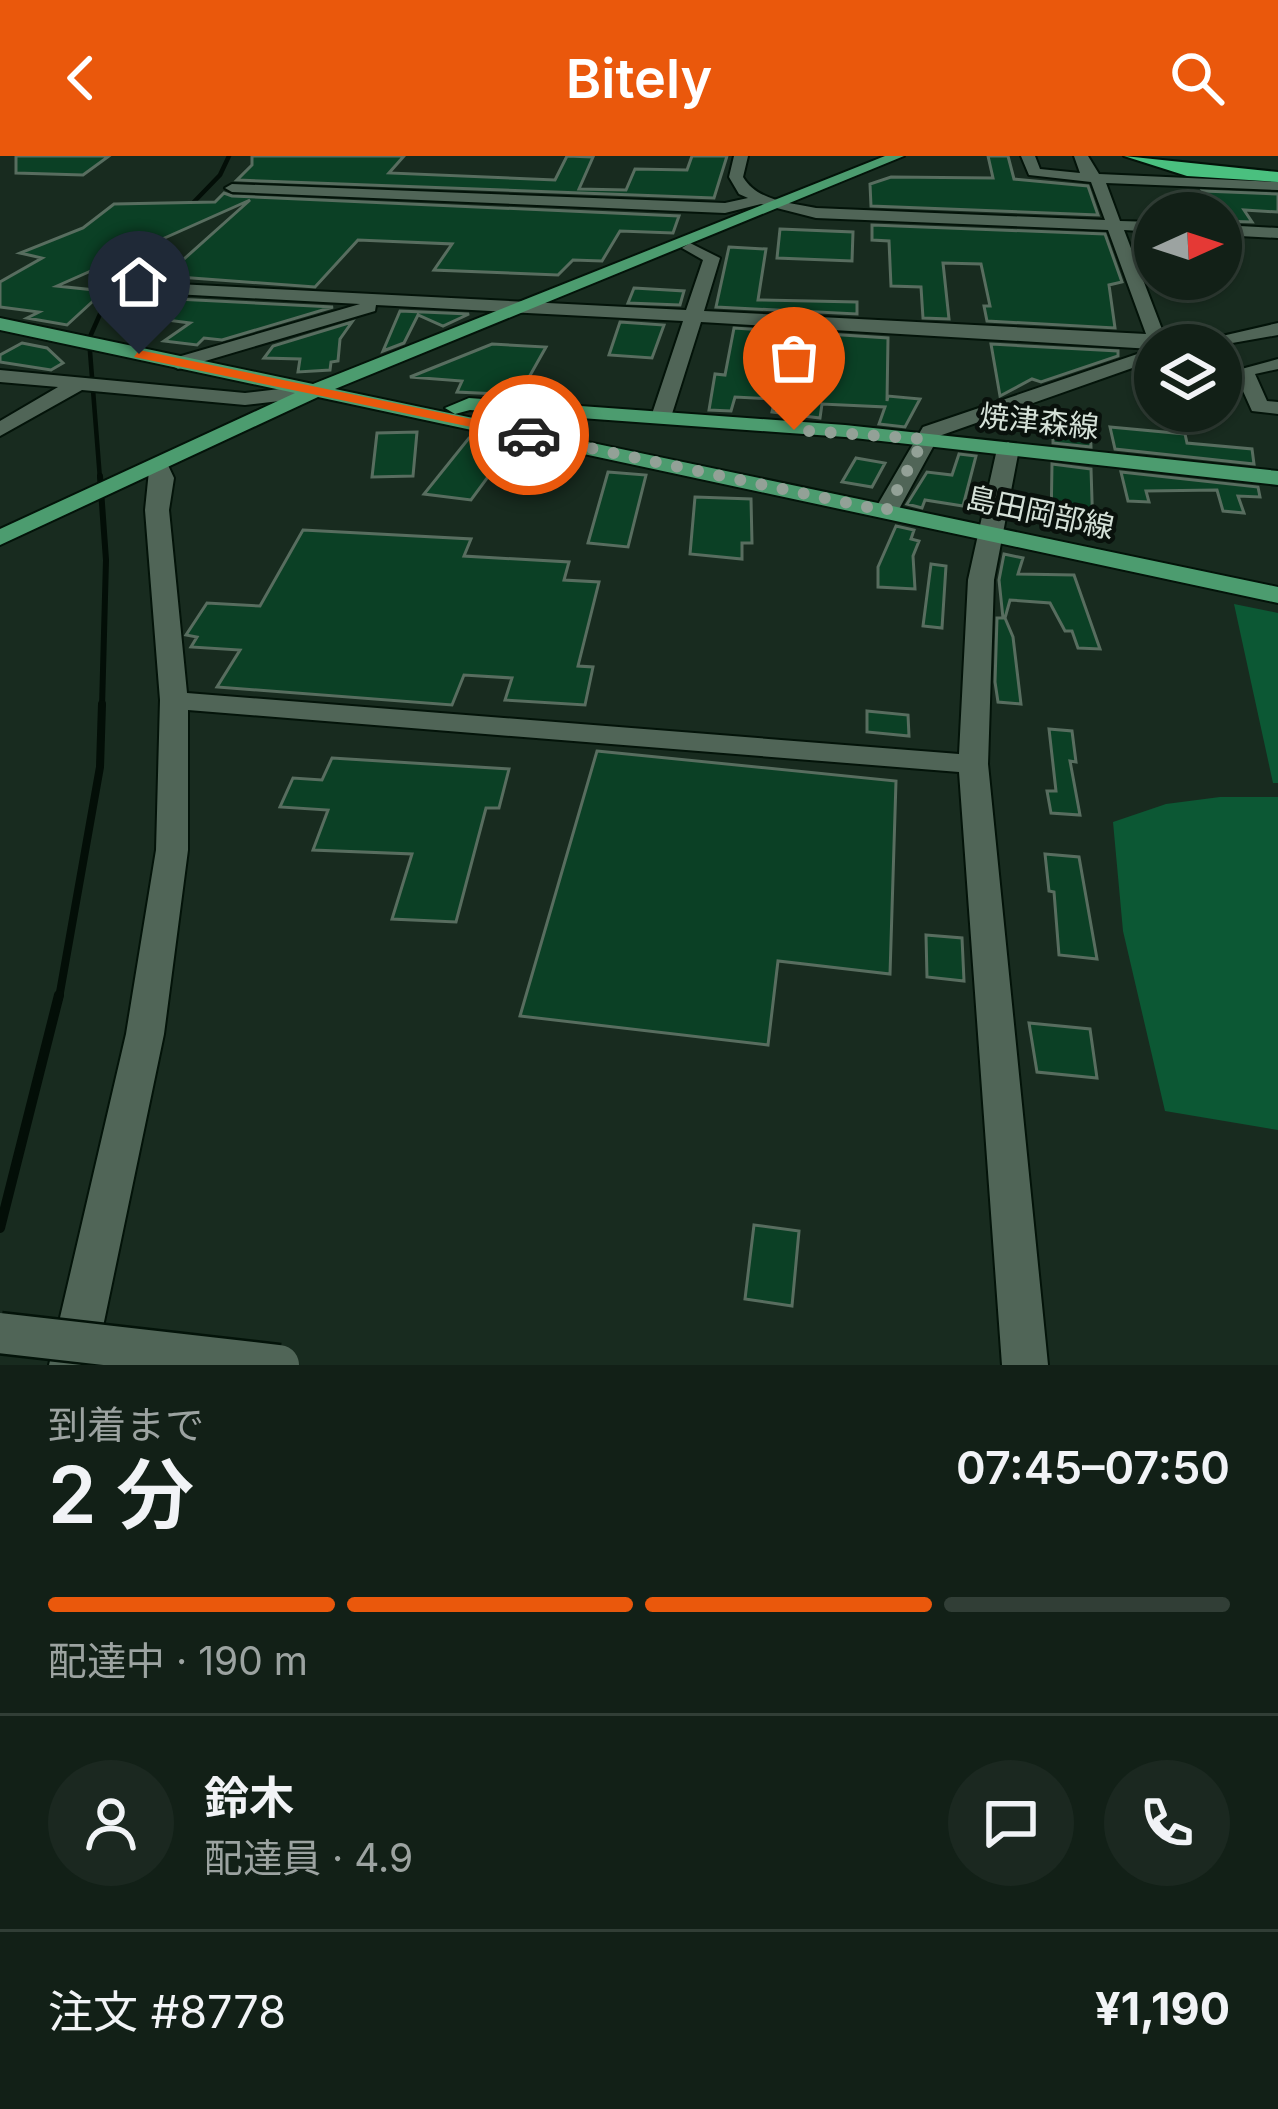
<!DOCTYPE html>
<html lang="ja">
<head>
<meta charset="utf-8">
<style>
  :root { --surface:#122017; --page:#1b2820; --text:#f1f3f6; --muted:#9ca3a1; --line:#313e36; --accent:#ea580c }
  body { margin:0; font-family:Inter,"Noto Sans JP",sans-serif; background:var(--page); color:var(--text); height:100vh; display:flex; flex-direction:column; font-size:45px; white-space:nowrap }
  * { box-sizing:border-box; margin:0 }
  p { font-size:39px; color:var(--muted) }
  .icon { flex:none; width:66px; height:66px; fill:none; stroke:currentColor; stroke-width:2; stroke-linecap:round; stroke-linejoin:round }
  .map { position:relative; height:1209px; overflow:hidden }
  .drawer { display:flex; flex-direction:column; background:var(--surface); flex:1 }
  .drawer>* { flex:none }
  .needle { width:78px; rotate:87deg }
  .controls { position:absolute; left:1134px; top:36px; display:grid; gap:24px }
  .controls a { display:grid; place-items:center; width:108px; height:108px; border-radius:50%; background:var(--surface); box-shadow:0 3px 9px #0004,0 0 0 3px var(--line); font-size:60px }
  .pin { position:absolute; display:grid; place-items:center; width:102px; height:102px; color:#fff; margin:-123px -51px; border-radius:50% 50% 50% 0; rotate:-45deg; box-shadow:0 0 12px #0007 }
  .pin .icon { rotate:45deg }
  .courier { position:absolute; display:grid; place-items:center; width:120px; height:120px; margin:-60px; border:9px solid #ea580c; border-radius:50%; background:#fff; color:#222; box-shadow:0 3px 15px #0007 }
  .summary em { font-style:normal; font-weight:600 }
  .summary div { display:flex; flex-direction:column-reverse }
  .summary { display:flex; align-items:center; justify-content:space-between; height:204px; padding:0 48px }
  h1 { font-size:78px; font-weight:600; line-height:90px }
  .bar { display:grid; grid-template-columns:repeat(4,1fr); gap:18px 12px; align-content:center; height:144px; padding:0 48px }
  .bar i { height:15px; border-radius:9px; background:var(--line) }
  .bar .selected { background:var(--accent) }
  .bar p { grid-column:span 4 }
  .line { display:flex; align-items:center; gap:30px; padding:0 48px; border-top:3px solid var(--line) }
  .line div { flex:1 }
  .round { display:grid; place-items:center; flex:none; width:126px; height:126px; border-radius:63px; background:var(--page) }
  header { display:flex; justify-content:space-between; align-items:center; height:156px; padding:0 48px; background:var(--accent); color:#fff; font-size:54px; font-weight:600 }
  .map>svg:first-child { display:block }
  .green { fill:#0c5834 }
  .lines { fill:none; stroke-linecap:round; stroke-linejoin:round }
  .stream-far3 { stroke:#030e07; stroke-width:4.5 }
  .stream-far2 { stroke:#030e07; stroke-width:6 }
  .stream-far1 { stroke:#030e07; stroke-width:8 }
  .stream { stroke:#030e07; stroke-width:10 }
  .building { fill:#0b4025; stroke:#586d5f; stroke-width:3 }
  .minor-casing { stroke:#031309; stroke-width:4 }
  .major-casing { stroke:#031309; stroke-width:4 }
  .highway-casing { stroke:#031309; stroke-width:4 }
  .minor { fill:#506557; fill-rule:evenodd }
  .major { fill:#4c9c6f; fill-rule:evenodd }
  .highway { fill:#4ac07f; fill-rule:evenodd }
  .minor-bridge-casing { stroke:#031309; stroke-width:45; stroke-linecap:butt }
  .minor-bridge { stroke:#506557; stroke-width:40 }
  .route { fill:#ea580c }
  .done { stroke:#93a197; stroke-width:12; stroke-dasharray:0 21.6 }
  .labels { text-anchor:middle; stroke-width:9; stroke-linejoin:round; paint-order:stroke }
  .far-street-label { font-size:30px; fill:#d5e1d8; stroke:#09110c }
</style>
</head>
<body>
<header><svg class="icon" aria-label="back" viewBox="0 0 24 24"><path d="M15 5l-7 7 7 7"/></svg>Bitely<svg class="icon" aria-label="search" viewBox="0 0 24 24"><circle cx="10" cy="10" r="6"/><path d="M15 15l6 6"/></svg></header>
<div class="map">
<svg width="1278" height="1209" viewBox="0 0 1278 1209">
  <rect width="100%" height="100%" fill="#182b1f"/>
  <path class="green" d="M1234,448l44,9v170h-5z
    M1220,641h58v333l-113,-19 -42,-180 -10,-109 53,-18z"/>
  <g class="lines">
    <path class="stream-far3" d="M190,50l30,-31 9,-19
      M100,323l-11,-140 19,-43 54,-62"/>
    <path class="stream-far2" d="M100,320l6,84 -4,147"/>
    <path class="stream-far1" d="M59,842l41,-231 2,-63"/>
    <path class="stream" d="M0,1072l59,-233"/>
  </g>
  <path class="building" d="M16,0h93l-26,19 -67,-2z
    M252,0h152l-15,17 166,7 12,-24 26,1 -14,32 47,1 9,-21 52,1 5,-14h35l-13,42 -477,-18 15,-15z
    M988,0h20l6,23 74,7 10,29 -227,-9 -1,-22 21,-7 102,1z
    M1203,35l75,3v18l-34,-2 8,12 -31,-1v-8z
    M224,37l8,3 447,20 -6,17 -53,-2 -18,30 -29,-1 -15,15 -124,-5 18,-26 -94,-4 -43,47 -150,-11 85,-76 -90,40 -15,-1 -9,12 -79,35 47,5 -37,34 -40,-7 12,-6 -39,-5v-25l42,-24 -22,-5 63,-25 31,-24 101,-2z
    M872,69l233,9 17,48 -13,3 6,43 -128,-7 -3,-15h6l-9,-42 -38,-1 6,56 -26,-1 -2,-31 -30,-1 -2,-45 -17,-1z
    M780,73l73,3 -1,29 -75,-3z
    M729,91l37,2 -8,51 99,2v12l-141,-7z
    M634,132l50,3 -4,14 -52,-2z
    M156,142l177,9 -111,33 -18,-2 -7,7 -33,-4 26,-18 -54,-7z
    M400,155l69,3 -26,12 -25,-11 -14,28 -21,8z
    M352,166l-12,17 -2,22 -7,1 -1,8 -32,2 2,-13 -36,-1 9,-12z
    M620,166l44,3 -12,33 -43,-3z
    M734,172l154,10 -1,63 1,-5 32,3 -15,28 -26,-3 6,-17 -63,-3 -2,14 -48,-6 3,-13 -40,-2 -4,14 -22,-1 6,-36 10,1z
    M22,187l25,5 16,15 -12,7 -51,-8v-7z
    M492,188l54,3 -27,48 -62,-3 5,-11 -52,-4z
    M991,188l127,7v5l-77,26 -9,-3 -32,17z
    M1072,264l18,2 1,25 -38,-4v-14l9,1z
    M1110,271l75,7 2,9 65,6 2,15 -139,-15z
    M417,276l-4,44 -41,1 5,-44z
    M469,282l44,5 -42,57 -47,-6z
    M959,298l17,2 -13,50 -38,-6 -3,8 -15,-4 20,-32 25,3z
    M856,302l29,5 -13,24 -30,-5z
    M1052,308l39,5 2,62 -42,-5z
    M608,316l38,3 -18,72 -40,-4z
    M1121,316l137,15 2,10 -22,-1 6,17 -21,-2 -6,-21 -71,1 3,11 -21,-1z
    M695,341l56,2 1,44h-10v16l-52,-5z
    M896,370l18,4 -3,9 8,2 -6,15 2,33 -37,-2v-20z
    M303,374l168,9 -7,17 105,6 -5,18 35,2 -21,84 15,1 -8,38 -80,-5 7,-22 -48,-3 -12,30 -235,-18 23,-37 -49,-3 6,-10 -11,-2 21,-32 53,3z
    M1004,398l19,4 -5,16 56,1 26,74 -22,-1 -6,-17h-7l-15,-28 -40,-3 -5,18 8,19 8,67 -23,-2 -3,-20 2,-64h6l-4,-38z
    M931,408l15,2 -4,62 -19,-2z
    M867,555l41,4 1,21 -42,-4z
    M1049,573l23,2 4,31 -6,-1 10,54 -29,-2 -4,-22h9z
    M597,595l299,30 -6,193 -112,-13 -10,84 -248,-29z
    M332,602l177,11 -10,39h-13l-30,114 -64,-3 20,-65 -99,-4 15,-40 -48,-3 13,-29 29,2z
    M1045,698l34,3 18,102 -38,-4 -5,-63 -5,-1z
    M926,779l36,3 2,43 -37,-4z
    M1029,867l61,6 7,49 -60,-6z
    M754,1069l45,6 -7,75 -47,-7z"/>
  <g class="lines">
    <g class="minor-casing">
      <path id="minor" d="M734,0h14l-5,21c14,24 48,26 73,31l289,12 -14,-38 -62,-7 -8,-19h14l5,13 40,4 -6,-17h14l11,18 179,8v8l-172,-7 14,38 35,1v10l-31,-2 44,115h-13v15l-216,76 -41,75 -12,7 -12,-7 49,-84 229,-78 -451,-27 -30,95 -10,6 -10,-6 32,-96 -307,-16 -1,6 -197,58 -10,-6 3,-4 189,-55 -222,-12 -9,-5 9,-5 548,28 17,-50 -21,-12 8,-5 30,15 -16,53 442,23 -38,-104 -292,-12 -55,-14 -36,9 -493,-21 -7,-4 7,-4 493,19 23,-5 -9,-4 -10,-17z
        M1221,69l57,3v10l-57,-3z
        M1278,167v12l-57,10h-38z
        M1278,203v10l-23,5 12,27 11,1v12l-26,-3 -18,-40z
        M0,214l245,23 69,-8 10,6 -10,6 -69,8 -163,-15 -82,46v-15l58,-34 -58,-5z
        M1008,286l11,7 -25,131 -6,184 60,601h-46l-43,-593 -771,-62v140l-24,184 -69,331h-46l77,-331 30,-184 4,-150 -15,-190 5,-49h16l8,17 -5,32 18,183 772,61 9,-174 29,-131z"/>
    </g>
    <g class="major-casing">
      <path id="major" d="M885,0h19l-569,233 943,198v16l-960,-206 -318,148v-16l295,-136 -295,-63v-12l313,66z
        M469,242l376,27 433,46v14l-433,-48 -375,-27 -15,4 -10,-6z"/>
    </g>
    <g class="highway-casing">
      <path id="highway" d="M1124,0l154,16v10l-91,-6z"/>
    </g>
    <use href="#minor" class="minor"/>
    <use href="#major" class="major"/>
    <use href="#highway" class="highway"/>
    <g class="minor-bridge-casing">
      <path id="minor-bridge" d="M0,1177l279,32"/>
    </g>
    <use href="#minor-bridge" class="minor-bridge"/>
  </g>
  <path class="route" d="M139,194l390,81 7,4 -7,4 -395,-82z"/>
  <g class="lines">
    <path class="done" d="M529,279l357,76 38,-72 -130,-9"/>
  </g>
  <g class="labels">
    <g class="far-street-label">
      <text transform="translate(1039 266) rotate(6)" y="10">焼津森線</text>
      <text transform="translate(1040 357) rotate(12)" y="10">島田岡部線</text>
    </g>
  </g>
</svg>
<div class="controls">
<a><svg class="needle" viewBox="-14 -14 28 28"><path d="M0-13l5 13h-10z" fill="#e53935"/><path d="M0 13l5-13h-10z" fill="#9ca3a1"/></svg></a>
<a><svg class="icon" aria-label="layers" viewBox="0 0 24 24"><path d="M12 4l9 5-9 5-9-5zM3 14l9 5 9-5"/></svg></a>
</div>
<div class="pin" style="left:794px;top:274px;background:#ea580c"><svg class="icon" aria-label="bag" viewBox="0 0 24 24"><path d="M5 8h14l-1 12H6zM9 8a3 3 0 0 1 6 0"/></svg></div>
<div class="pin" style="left:139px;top:198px;background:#1f2937"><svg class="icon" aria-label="home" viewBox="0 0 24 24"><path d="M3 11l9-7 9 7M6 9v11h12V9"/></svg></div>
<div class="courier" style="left:529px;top:279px"><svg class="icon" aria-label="car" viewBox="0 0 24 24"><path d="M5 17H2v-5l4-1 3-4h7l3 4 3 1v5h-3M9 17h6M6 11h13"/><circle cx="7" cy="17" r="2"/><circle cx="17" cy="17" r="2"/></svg></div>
</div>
<section class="drawer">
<div class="summary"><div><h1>2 分</h1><p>到着まで</p></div><em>07:45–07:50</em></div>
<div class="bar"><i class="selected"></i><i class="selected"></i><i class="selected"></i><i></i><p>配達中 · 190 m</p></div>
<div class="line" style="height:216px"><a class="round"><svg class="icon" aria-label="person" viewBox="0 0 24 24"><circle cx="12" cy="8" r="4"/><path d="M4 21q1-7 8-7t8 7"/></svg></a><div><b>鈴木</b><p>配達員 · 4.9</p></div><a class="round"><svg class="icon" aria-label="chat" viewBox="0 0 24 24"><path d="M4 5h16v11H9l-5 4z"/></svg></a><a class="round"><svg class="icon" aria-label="phone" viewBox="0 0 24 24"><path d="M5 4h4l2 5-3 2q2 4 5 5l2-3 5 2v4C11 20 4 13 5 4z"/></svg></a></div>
<div class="line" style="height:156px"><div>注文 #8778</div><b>¥1,190</b></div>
</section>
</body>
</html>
